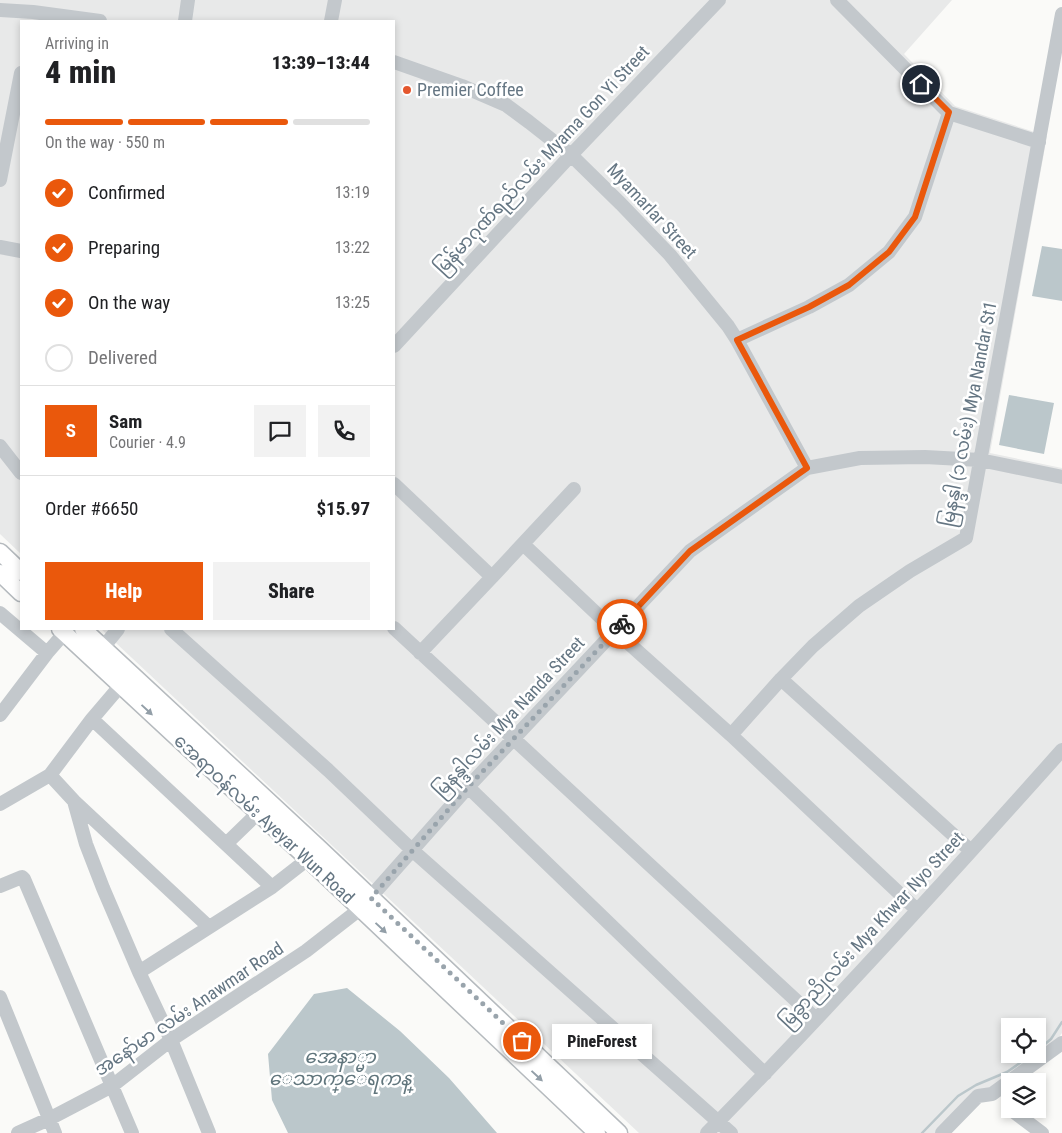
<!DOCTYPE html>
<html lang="en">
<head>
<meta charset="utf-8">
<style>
  :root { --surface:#fff; --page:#f2f2f2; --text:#202124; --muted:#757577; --line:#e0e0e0; --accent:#ea580c }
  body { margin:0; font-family:"Roboto Condensed","Noto Sans Myanmar",sans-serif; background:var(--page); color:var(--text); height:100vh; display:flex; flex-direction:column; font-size:19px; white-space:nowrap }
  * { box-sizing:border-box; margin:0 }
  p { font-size:16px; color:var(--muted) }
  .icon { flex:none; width:28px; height:28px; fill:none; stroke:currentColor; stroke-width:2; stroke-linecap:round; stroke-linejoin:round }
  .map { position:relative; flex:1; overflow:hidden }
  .details { position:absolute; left:20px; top:20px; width:375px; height:610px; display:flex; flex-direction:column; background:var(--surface); border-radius:0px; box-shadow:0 2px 8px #0003 }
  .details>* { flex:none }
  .buttons { position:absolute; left:1001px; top:1018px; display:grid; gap:10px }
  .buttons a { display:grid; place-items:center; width:45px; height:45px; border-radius:0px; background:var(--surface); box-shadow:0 2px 8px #0003; font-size:25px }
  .pin { position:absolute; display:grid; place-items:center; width:42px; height:42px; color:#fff; margin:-21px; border:2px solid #fff; border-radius:50%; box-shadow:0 1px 5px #0007 }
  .courier { position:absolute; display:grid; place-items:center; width:50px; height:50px; margin:-25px; border:4px solid #ea580c; border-radius:50%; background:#fff; color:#222; box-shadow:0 1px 6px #0007 }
  .bubble { position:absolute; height:35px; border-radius:0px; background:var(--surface); box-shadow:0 2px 8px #0003; font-size:16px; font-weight:800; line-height:35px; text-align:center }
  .headline em { font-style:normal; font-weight:800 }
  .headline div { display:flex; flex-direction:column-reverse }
  .headline { display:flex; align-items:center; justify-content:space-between; height:85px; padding:0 25px }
  h1 { font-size:32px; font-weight:800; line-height:38px }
  .bar { display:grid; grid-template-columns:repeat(4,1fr); gap:8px 5px; align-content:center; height:60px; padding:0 25px }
  .bar i { height:6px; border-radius:4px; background:var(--line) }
  .bar .current { background:var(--accent) }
  .bar p { grid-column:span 4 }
  .line { display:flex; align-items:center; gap:12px; padding:0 25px; border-top:1px solid var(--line) }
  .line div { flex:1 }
  .round { display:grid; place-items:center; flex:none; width:52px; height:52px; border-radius:0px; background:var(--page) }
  ol { padding:0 25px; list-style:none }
  li { display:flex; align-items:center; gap:15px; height:55px }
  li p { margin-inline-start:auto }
  li .icon { padding:5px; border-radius:50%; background:var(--accent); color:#fff; stroke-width:4 }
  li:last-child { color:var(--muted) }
  li i { width:28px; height:28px; border:2px solid var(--line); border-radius:50% }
  .action { display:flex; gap:10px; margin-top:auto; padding:10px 25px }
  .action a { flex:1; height:58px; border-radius:0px; background:var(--accent); color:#fff; font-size:20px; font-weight:800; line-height:58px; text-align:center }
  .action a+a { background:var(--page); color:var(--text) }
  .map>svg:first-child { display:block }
  .built { fill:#e8e9e9; fill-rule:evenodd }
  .water { fill:#bbc7cb }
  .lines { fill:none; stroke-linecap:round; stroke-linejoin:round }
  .stream { stroke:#bbc7cb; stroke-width:2.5 }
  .major-casing { stroke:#b5babe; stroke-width:19 }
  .minor { stroke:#c3c8cc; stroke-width:14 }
  .major { stroke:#fff; stroke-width:16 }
  .oneway { fill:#939fa8 }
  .done { stroke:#99a4ac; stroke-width:5; stroke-dasharray:0 9 }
  .route { stroke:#ea580c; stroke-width:6 }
  .poi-dot { fill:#e4572e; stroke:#fff; stroke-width:2 }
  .labels { text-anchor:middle; stroke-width:5; stroke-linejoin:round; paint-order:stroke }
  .poi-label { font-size:18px; fill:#657683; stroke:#fff; text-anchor:start }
  .street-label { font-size:18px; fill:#657683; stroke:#fff }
  .water-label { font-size:19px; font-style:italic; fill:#60757c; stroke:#fff }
</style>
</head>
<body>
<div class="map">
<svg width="1062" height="1133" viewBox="0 0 1062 1133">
  <rect width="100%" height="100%" fill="#fafaf8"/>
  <path class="built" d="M0,0h952l-48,54 51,52 92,30 -57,317 72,15v565l-9,12 -56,41 -20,5 -42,42h-296l-538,-504h293v-608h-373v533l-21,-20zM1010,1026h28v28h-28z"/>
  <path class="water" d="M1042,246l20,3v52l-30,-5z
    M1009,395l45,8 -10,51 -45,-9z
    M347,988l53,43 49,47 48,55h-209l-16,-33 -4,-46 46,-60z"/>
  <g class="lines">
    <path class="stream" d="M1038,1050l13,-11 11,-17
      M922,1133l36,-37 18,-11 31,-13 26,-18"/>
    <g class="major-casing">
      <path id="major" d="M0,552l21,20
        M0,573l21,20
        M60,629l248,230 289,274
        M83,629l236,219 300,285"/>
    </g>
    <path class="minor" d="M837,0l112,113 90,29
      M0,10l33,2 67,9
      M185,21l3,-21
      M331,21l4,-21
      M394,62l68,24 44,19 23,17 42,33 50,49 49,51 58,71 9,14 70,128
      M0,180l21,-107
      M0,247l21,4
      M737,340l72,-33 40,-22 40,-33 26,-35 34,-104
      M394,346l177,-191 148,-155
      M0,446l21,27
      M394,484l98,93 -72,76
      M523,544l92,87 116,104 186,175
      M492,577l82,-88
      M0,613l47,40
      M394,628l422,391
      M171,629l157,141 84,80 319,283
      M97,655l21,-26
      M781,679l190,172
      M0,715l47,-62 21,-24
      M92,719l180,168
      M731,735l50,-56 32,-33 46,-40 51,-35 56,-33 96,-524
      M50,775l24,26 135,126
      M468,787l297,287
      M74,801l12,43 17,44 36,84 32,68 38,93
      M0,804l50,-29 42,-56 29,-34
      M226,844l32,-31
      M0,886l22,-9 2,2 108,254
      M139,972l133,-85 36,-28
      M0,997l55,136
      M1010,1081l52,-38
      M1010,1109l32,24
      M18,1133l31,-14 63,-33 59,-46 135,-89 54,-42 108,-122 222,-236 117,-83 53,-10 65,-1 55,3 82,17
      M707,1133c122,-124 239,-253 355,-383
      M942,1133l36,-37 14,-2 18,-13"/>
    <use href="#major" class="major"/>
  </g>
  <defs><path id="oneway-solid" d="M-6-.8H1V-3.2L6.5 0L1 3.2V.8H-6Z" transform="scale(1.25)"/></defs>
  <g class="oneway">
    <use href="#oneway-solid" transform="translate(147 710) rotate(43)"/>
    <use href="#oneway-solid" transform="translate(381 928) rotate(43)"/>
    <use href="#oneway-solid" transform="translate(537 1076) rotate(43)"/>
  </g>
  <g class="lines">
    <path class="done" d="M522,1041l-151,-143 97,-111 154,-163"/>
    <path class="route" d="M622,624l68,-73 117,-83 -70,-128 72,-33 40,-22 40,-33 26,-35 34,-105 -28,-28"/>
  </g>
  <circle class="poi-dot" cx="407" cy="90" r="5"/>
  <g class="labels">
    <g class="poi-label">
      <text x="417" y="96">Premier Coffee</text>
    </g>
    <g class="street-label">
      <text transform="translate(542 160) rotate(-47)" y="6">မြန်မာဂုဏ်ရည်လမ်း Myama Gon Yi Street</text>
      <text transform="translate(652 211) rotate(47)" y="6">Myamarlar Street</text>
      <text transform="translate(969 414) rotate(-79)" y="6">မြနန္ဒါ (၁ လမ်း) Mya Nandar St1</text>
      <text transform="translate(509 717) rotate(-47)" y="6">မြနန္ဒါလမ်း Mya Nanda Street</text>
      <text transform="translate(264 819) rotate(43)" y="6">အေရာဝန်လမ်း Ayeyar Wun Road</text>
      <text transform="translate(872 930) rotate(-47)" y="6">မြခွာညိုလမ်း Mya Khwar Nyo Street</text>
      <text transform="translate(189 1009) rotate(-34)" y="6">အနော်မာ လမ်း Anawmar Road</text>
    </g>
    <g class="water-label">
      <text x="340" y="1063">အေနာ္မာ<tspan x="340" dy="22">ေသာက္ေရကန္</tspan></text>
    </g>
  </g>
</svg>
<div class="buttons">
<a><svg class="icon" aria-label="locate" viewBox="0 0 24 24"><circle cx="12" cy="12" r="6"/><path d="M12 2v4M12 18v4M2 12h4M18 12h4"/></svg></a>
<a><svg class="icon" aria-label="layers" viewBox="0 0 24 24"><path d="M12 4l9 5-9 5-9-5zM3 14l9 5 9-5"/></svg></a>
</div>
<div class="pin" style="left:522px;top:1041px;background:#ea580c"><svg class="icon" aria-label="bag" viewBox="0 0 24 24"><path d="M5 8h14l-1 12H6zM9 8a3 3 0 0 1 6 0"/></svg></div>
<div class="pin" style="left:921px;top:84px;background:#1f2937"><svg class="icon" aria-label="home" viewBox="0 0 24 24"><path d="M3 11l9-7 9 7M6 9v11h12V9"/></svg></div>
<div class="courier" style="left:622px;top:624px"><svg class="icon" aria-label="bike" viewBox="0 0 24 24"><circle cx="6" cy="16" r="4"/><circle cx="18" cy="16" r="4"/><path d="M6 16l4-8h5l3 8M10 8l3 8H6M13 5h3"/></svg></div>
<div class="bubble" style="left:552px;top:1024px;width:100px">PineForest</div>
<section class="details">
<div class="headline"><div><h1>4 min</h1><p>Arriving in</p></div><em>13:39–13:44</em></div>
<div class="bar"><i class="current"></i><i class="current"></i><i class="current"></i><i></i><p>On the way · 550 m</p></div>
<ol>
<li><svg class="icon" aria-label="check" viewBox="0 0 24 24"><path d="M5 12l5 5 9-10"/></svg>Confirmed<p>13:19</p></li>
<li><svg class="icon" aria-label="check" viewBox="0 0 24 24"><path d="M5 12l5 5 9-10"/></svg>Preparing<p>13:22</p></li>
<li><svg class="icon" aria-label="check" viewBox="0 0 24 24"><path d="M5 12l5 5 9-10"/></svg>On the way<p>13:25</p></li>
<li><i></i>Delivered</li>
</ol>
<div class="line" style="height:90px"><b class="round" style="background:var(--accent);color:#fff">S</b><div><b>Sam</b><p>Courier · 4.9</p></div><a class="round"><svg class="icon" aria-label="chat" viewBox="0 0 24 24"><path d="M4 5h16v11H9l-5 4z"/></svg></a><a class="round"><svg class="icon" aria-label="phone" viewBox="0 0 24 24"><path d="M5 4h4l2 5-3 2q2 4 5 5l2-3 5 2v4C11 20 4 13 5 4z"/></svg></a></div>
<div class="line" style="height:65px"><div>Order #6650</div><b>$15.97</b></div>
<div class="action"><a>Help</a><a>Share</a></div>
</section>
</div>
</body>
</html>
